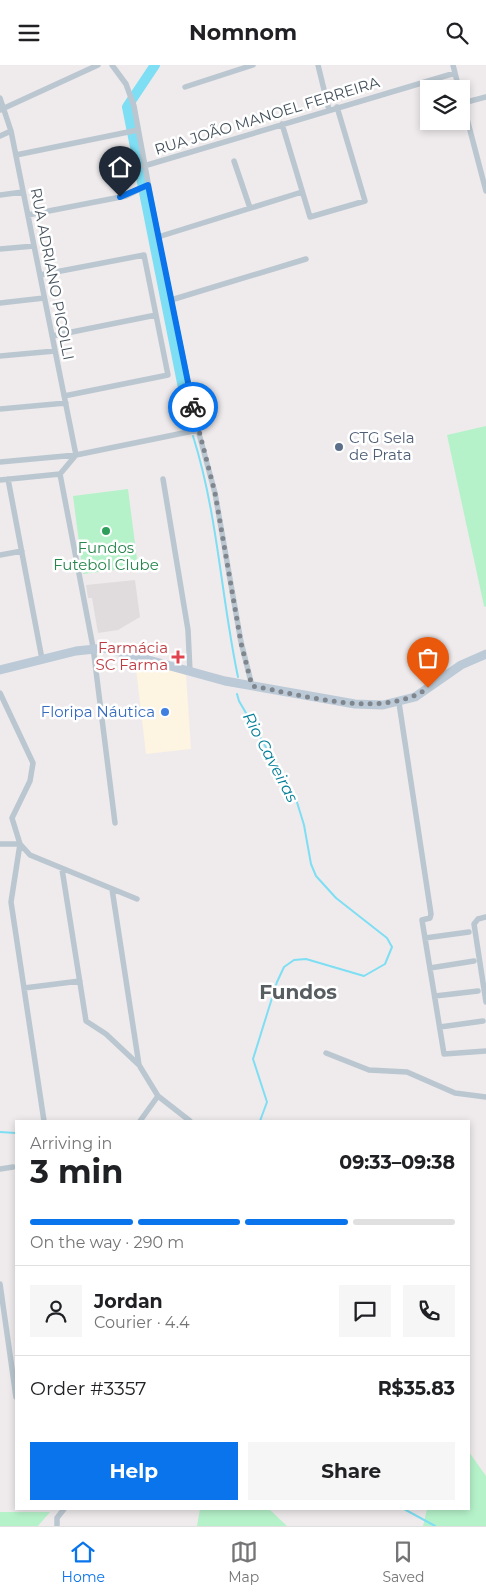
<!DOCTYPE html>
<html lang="en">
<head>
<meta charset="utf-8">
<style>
  :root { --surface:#fff; --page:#f6f6f6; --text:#202124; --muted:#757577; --line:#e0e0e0; --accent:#0974eb }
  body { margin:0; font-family:Montserrat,sans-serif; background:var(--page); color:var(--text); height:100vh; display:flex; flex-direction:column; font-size:19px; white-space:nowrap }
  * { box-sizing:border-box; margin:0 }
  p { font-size:16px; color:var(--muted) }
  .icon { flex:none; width:28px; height:28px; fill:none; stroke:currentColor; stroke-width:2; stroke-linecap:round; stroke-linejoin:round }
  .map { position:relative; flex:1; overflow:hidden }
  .panel { position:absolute; left:15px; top:1055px; width:455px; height:390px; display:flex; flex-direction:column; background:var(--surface); border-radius:0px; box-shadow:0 2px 8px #0003 }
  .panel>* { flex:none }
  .controls { position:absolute; left:420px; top:15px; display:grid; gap:10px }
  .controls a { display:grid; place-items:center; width:50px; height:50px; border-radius:0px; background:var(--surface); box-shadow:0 2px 8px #0003; font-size:25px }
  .pin { position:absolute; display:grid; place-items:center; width:42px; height:42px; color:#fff; margin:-51px -21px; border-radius:50% 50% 50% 0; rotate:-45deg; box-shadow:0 0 5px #0007 }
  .pin .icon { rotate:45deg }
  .courier { position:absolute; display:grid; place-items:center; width:50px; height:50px; margin:-25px; border:4px solid #0974eb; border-radius:50%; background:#fff; color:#222; box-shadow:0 1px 6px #0007 }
  .headline em { font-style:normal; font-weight:700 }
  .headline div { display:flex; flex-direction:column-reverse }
  .headline { display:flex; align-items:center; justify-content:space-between; height:85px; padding:0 15px }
  h1 { font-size:32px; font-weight:700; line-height:38px }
  .bar { display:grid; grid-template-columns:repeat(4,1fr); gap:8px 5px; align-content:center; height:60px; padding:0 15px }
  .bar i { height:6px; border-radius:4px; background:var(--line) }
  .bar .current { background:var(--accent) }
  .bar p { grid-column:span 4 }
  .line { display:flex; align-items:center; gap:12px; padding:0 15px; border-top:1px solid var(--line) }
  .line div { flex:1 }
  .round { display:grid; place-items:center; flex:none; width:52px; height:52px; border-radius:0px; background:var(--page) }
  .action { display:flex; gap:10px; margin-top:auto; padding:10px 15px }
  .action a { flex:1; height:58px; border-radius:0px; background:var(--accent); color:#fff; font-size:20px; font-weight:700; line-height:58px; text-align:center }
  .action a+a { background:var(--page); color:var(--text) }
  header { display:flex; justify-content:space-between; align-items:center; height:65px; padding:0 15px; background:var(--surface); font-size:22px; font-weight:700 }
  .dock { display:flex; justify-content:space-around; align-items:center; height:70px; border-top:1px solid var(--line); background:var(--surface); font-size:14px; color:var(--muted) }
  .dock a { display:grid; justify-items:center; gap:2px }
  .dock .current { color:var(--accent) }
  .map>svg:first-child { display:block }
  .commercial { fill:#fdf4e1 }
  .education { fill:#e0dcde }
  .green { fill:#b5f2ca }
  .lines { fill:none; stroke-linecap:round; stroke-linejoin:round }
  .stream { stroke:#7edef3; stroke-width:2 }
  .river { stroke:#7edef3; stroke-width:10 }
  .street { stroke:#bbc7d0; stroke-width:5.5 }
  .secondary { stroke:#bccad7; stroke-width:9 }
  .done { stroke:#7f868e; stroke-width:5; stroke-dasharray:0 9 }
  .route { stroke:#0974eb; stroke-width:6 }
  .service-dot { fill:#5c6f8a; stroke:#fff; stroke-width:2 }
  .leisure-dot { fill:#2e9e5b; stroke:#fff; stroke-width:2 }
  .health-dot { fill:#e0444e; stroke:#fff; stroke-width:2 }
  .shop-dot { fill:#3f7fe0; stroke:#fff; stroke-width:2 }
  .labels { text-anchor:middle; stroke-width:5; stroke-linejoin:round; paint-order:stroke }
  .street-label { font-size:15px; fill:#43505b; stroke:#fff }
  .service-label { font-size:15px; fill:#4e5e75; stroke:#fff; text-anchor:start }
  .leisure-label { font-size:15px; fill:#27864d; stroke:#fff }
  .health-label { font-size:15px; fill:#be3a42; stroke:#fff; text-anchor:end }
  .shop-label { font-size:15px; fill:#366cbe; stroke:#fff; text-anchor:end }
  .water-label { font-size:16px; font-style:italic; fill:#037e98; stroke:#fff }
  .district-label { font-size:20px; font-weight:bold; fill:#585d61; stroke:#fff }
</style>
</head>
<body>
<header><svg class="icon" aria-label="menu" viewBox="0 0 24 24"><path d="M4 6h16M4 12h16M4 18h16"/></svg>Nomnom<svg class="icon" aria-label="search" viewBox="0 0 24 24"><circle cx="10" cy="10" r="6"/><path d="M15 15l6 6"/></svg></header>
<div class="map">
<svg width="486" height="1461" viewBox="0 0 486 1461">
  <rect width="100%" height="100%" fill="#efebec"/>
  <path class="commercial" d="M135,595l51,15 5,74 -45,5z"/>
  <path class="education" d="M135,515l5,37 -22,13 -20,3 -6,-35h-4l-2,-13z"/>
  <path class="green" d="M486,361v181l-2,-1 -37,-171z
    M128,424l10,78 -55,7 -10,-78z
    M469,1387l17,24v50h-63l4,-17h42z
    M200,1444h69l18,17h-90z
    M0,1447h50l-12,14h-38z"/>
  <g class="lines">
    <path class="stream" d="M193,371c25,79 28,161 45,241
      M237,629l2,7 57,98 8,26 7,39 5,12 20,22 51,40 5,9 -7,17 -21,12 -58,-17 -12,1 -10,7 -7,15 -24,77 14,43 -7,19
      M0,1067l16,1
      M404,1444l31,17"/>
    <path class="river" d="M155,0l-28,42 63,316"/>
    <path class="street" d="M112,0l14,19 8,22 24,131 40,193 17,63 26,149 11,44
      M318,0l11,45
      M453,0l6,24
      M185,22l68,-22
      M461,31l25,95
      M0,33l11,33 65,324
      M463,38l23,-6
      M0,45l98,-45
      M282,59l28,93 55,-16 -28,-94
      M0,71l11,-5
      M16,90l122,-25
      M234,96l16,47
      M144,101l311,-93
      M0,130l23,-3
      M28,150l98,-19 22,-11
      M158,172l144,-45
      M0,184l34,-3
      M40,210l104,-20 24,120 -104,21
      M171,235l135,-41
      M0,238l44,-5
      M52,271l104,-21
      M0,291l55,-5
      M0,344l66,-6
      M0,397l76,-7 122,-25
      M60,409l33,173 22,176
      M8,414l34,180
      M163,414l25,151 2,42
      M0,415l60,-6 16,-19
      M0,490l22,-4
      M0,628l33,70 -3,18 -18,37 8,26 10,11 107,44
      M399,638l32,211 -1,4 -8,2 22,134 42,-3
      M0,779h20l-9,58 33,219
      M62,804l24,152 20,13 33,31 19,31 32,25
      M112,824l27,176
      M486,852l-8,2 -4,5 12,78
      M425,873l44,-6
      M430,903l44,-7
      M24,923l56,-7
      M435,931l43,-5
      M440,962l43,-6
      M326,988l43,17 38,2 48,21 31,4
      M140,1056l18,-25
      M0,1104l13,-2
      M0,1219l16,113
      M57,1461v-8l7,-9"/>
    <path class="secondary" d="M0,605l76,-19 29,-3 120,33 130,23 28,1 32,-8 46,-32 25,-11"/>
  </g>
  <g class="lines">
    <path class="done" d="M193,342l22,86 26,150 11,43c53,9 130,34 176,2"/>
    <path class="route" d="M120,132l28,-12 45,222"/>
  </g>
  <circle class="service-dot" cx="339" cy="382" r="5"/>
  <circle class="leisure-dot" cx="106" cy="466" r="5"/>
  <path class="health-dot" d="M175.5 584.5h5v5h5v5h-5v5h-5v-5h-5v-5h5z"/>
  <circle class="shop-dot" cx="165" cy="647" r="5"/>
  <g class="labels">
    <g class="street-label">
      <text transform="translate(267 51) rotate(-17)" y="5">RUA JOÃO MANOEL FERREIRA</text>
      <text transform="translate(52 209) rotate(79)" y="5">RUA ADRIANO PICOLLI</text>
    </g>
    <g class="service-label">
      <text x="349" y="378">CTG Sela<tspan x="349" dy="17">de Prata</tspan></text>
    </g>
    <g class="leisure-label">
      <text x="106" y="488">Fundos<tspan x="106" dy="17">Futebol Clube</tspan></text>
    </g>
    <g class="health-label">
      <text x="168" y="588">Farmácia<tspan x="168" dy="17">SC Farma</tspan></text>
    </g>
    <g class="shop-label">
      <text x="155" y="652">Floripa Náutica</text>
    </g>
    <g class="water-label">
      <text transform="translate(271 692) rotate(62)" y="6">Rio Caveiras</text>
    </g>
    <g class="district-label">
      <text x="298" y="934">Fundos</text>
    </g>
  </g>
</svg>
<div class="controls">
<a><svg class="icon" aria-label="layers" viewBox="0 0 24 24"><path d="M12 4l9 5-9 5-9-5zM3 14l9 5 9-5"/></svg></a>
</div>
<div class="pin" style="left:428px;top:623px;background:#ea580c"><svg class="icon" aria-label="bag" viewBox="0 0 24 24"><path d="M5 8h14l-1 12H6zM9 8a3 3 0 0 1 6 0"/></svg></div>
<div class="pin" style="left:120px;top:132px;background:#1f2937"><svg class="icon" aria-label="home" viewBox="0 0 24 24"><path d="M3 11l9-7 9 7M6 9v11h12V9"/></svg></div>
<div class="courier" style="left:193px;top:342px"><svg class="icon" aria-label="bike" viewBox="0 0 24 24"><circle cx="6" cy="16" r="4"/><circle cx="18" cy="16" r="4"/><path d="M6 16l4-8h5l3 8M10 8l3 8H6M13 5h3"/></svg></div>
<section class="panel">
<div class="headline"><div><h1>3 min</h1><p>Arriving in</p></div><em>09:33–09:38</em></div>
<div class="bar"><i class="current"></i><i class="current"></i><i class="current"></i><i></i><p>On the way · 290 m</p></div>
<div class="line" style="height:90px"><a class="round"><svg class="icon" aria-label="person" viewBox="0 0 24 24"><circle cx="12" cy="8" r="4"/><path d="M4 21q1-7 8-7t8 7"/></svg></a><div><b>Jordan</b><p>Courier · 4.4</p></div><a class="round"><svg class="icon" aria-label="chat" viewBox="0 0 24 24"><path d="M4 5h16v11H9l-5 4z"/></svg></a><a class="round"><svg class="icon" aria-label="phone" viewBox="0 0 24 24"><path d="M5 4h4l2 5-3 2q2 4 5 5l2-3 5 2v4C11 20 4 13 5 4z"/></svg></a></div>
<div class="line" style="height:65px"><div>Order #3357</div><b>R$35.83</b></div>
<div class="action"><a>Help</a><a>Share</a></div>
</section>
</div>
<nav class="dock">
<a class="current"><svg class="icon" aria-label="home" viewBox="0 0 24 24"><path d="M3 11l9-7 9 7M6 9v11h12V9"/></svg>Home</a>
<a><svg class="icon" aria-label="map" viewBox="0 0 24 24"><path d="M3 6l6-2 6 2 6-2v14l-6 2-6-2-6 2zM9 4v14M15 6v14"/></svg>Map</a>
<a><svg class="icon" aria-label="saved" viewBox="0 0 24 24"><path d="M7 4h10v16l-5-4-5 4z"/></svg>Saved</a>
</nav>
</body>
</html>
